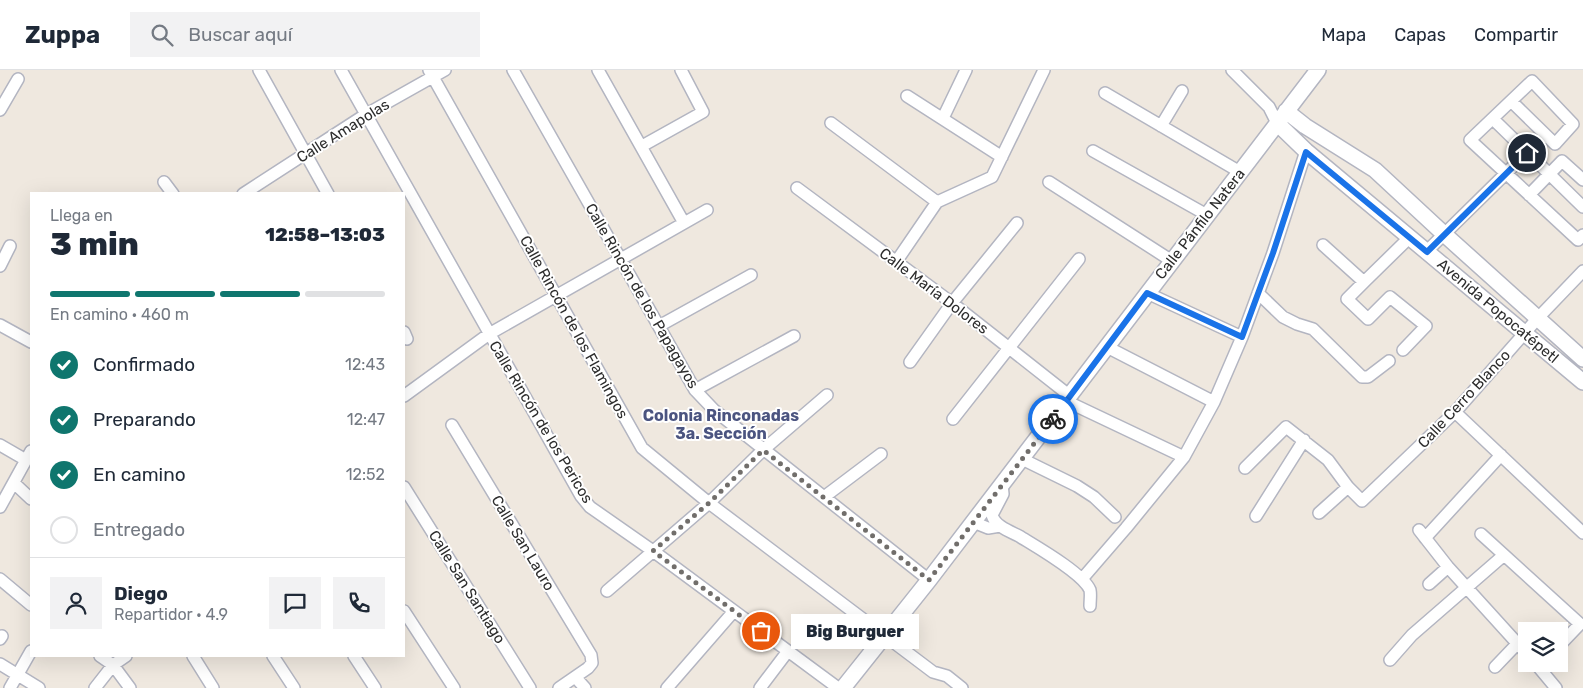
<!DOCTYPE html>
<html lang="es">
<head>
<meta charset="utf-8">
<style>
  :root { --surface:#fff; --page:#f2f2f3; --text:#1f2937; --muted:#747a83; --line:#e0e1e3; --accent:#0f766e }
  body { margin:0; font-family:Rubik,sans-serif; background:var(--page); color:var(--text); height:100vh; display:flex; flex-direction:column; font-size:19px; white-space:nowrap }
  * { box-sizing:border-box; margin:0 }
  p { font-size:16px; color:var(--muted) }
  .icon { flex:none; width:28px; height:28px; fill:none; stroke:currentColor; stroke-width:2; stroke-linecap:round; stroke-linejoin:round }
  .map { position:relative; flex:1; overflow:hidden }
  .side { position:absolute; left:30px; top:122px; width:375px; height:465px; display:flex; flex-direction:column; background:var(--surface); border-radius:0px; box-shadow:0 5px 20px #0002 }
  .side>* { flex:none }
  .buttons { position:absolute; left:1518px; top:552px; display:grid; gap:10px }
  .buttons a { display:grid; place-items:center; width:50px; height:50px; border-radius:0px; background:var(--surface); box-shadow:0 5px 20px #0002; font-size:25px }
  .pin { position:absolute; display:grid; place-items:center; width:42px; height:42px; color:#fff; margin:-21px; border:2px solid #fff; border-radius:50%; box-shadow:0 1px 5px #0007 }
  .courier { position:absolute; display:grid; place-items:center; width:50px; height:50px; margin:-25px; border:4px solid #1a73e8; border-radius:50%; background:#fff; color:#222; box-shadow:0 1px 6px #0007 }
  .bubble { position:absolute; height:35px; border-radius:0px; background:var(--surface); box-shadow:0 5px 20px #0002; font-size:16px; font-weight:800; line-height:35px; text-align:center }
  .overview em { font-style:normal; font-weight:800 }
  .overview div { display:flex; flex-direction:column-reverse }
  .overview { display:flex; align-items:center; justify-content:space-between; height:85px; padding:0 20px }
  h1 { font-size:32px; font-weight:800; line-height:38px }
  .bar { display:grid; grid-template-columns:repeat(4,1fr); gap:8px 5px; align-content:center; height:60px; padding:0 20px }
  .bar i { height:6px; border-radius:4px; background:var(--line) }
  .bar .current { background:var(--accent) }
  .bar p { grid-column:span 4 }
  .line { display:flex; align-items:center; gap:12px; padding:0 20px; border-top:1px solid var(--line) }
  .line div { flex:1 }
  .round { display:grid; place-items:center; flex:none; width:52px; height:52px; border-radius:0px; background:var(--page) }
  ol { padding:0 20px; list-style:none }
  li { display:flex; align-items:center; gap:15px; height:55px }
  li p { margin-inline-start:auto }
  li .icon { padding:5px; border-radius:50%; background:var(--accent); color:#fff; stroke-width:4 }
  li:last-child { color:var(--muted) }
  li i { width:28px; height:28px; border:2px solid var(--line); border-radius:50% }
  header { display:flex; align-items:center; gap:30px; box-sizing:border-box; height:70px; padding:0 25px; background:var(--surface); border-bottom:1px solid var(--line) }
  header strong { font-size:24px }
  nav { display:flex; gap:28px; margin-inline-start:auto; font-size:18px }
  .search { width:350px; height:45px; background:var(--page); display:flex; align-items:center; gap:12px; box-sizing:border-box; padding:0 18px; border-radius:0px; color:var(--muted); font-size:19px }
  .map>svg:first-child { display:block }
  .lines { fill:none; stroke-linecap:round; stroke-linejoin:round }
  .street-casing { stroke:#b3b5c1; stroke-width:14 }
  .secondary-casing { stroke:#b3b5c1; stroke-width:18 }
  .street { stroke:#fff; stroke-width:11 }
  .secondary { stroke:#fff; stroke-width:15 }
  .done { stroke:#716e6b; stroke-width:5; stroke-dasharray:0 9 }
  .route { stroke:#1a73e8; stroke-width:6 }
  .labels { text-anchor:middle; stroke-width:4; stroke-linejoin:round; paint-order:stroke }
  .street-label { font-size:15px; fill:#2d2d2d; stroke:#fff }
  .neighbourhood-label { font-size:16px; font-weight:bold; fill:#4b5480; stroke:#fff }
</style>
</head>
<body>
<header>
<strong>Zuppa</strong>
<div class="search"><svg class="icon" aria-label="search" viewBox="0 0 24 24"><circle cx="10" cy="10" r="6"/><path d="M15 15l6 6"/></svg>Buscar aquí</div>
<nav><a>Mapa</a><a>Capas</a><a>Compartir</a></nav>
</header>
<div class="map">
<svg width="1583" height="618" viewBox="0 0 1583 618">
  <rect width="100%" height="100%" fill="#efe8df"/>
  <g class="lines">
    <g class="street-casing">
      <path id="street" d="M259,0l69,124
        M341,0l240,426 9,11 63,44 185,137
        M429,0l213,378 67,55 224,169 14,4 15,12
        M513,0l182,320 19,20 215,170
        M598,0l86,153
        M1232,0l37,37 8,16
        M1105,23l135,79
        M907,26l95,61
        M1511,31l44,43 18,-20 -41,-43 -62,59 108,100 5,-5
        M0,40l18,-31
        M943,48l23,-48
        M1493,49l90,88
        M831,53l106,79
        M1161,56l21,-35
        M642,76l61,-34 -22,-42
        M1093,81l114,64
        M164,112l9,12
        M1049,112l123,79
        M797,118l155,115 118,93
        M243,124l122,-79 80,-45
        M1529,125l33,-34 21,19
        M1323,175l41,37 -17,17 21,20 22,-22 36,29 -23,24
        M1427,181l118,-116
        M896,192l41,-60 55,-25 52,-107
        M0,196l10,-20
        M1364,212l46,-45
        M1147,223l95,44
        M1258,223l25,24 14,7 16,5 49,48h6l21,-16
        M0,255l31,17
        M659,256l92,-51
        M404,262l3,7
        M1107,277l107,55
        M910,292l42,-59 65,-80
        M695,320l99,-54
        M404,326l85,-62 218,-124
        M1066,331l118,56
        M1455,342l128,121
        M953,349l126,-160
        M452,355l139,230 1,8 -4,5 -29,20
        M0,375l26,15
        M1022,389l55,27 17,11 21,20
        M1245,398l41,-41 42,33 20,27 14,14 93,-89 82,-93 46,-48
        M14,413l17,16
        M1002,414l1,10 -11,21c3,11 17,16 27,21 16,10 64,37 71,54 1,5 0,10 0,16
        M404,417l126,201
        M824,427l57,-43
        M0,437l31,-56
        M1319,443l29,-26
        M1256,446l48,-76
        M973,452l15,6 12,-2
        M1419,460l29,37 78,86
        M1481,464l99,90 -21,22
        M1425,468l76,-83
        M0,509l31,26
        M1082,509l44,-51 58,-71 30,-55 28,-65 31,-84 33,-102
        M1429,514l19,-17
        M607,521l102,-88 54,-53 64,-55
        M404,541l50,77
        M0,569l2,-3
        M100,586l13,9 17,23
        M193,586l20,32
        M273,586l21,32
        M354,586l21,32
        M1390,590l22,-25 92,-80
        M0,594l39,24
        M1536,594l20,24
        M1495,597l22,-23
        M576,608l9,10
        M10,618l21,-37
        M95,618l18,-23 13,-9
        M667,618l67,-77
        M760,618l28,-37"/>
    </g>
    <g class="secondary-casing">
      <path id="secondary" d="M1286,41l19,15 70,44 69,64 139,125
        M1277,53l29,28 277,231
        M843,618l86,-108 389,-510"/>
    </g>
    <use href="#street" class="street"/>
    <use href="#secondary" class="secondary"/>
  </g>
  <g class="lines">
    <path class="done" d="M761,561l-108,-80 56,-48 54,-53 166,130 124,-161"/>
    <path class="route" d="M1053,349l94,-126 95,44 31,-84 33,-101 121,100 100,-99"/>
  </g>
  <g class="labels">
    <g class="street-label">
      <text transform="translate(343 61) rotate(-32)" y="5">Calle Amapolas</text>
      <text transform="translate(1200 154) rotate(-52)" y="5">Calle Pánfilo Natera</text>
      <text transform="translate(934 221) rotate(37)" y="5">Calle María Dolores</text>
      <text transform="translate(642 226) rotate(60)" y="5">Calle Rincón de los Papagayos</text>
      <text transform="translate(1498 241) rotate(40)" y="5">Avenida Popocatépetl</text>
      <text transform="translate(574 257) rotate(61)" y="5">Calle Rincón de los Flamingos</text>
      <text transform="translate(1464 329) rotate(-47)" y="5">Calle Cerro Blanco</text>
      <text transform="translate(541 352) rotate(59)" y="5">Calle Rincón de los Pericos</text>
      <text transform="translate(523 473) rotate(59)" y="5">Calle San Lauro</text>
      <text transform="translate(467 517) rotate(58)" y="5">Calle San Santiago</text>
    </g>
    <g class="neighbourhood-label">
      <text x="721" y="351">Colonia Rinconadas<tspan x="721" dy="18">3a. Sección</tspan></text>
    </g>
  </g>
</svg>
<div class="buttons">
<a><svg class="icon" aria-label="layers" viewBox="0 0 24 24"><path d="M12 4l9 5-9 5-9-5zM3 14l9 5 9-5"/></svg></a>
</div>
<div class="pin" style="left:761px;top:561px;background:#ea580c"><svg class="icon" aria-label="bag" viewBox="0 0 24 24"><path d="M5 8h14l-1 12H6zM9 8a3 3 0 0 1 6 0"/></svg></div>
<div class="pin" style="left:1527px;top:83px;background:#1f2937"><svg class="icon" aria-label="home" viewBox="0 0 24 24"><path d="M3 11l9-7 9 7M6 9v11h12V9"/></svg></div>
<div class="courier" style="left:1053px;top:349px"><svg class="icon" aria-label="bike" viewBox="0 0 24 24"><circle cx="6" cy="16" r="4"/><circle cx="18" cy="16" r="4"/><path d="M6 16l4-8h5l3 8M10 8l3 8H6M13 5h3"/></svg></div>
<div class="bubble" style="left:791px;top:544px;width:128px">Big Burguer</div>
<section class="side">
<div class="overview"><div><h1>3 min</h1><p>Llega en</p></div><em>12:58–13:03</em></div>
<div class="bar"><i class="current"></i><i class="current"></i><i class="current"></i><i></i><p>En camino · 460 m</p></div>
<ol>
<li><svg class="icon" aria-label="check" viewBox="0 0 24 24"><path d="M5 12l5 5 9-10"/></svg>Confirmado<p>12:43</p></li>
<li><svg class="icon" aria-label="check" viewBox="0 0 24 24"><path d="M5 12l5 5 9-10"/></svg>Preparando<p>12:47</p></li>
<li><svg class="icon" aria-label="check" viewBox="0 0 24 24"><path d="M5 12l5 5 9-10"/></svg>En camino<p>12:52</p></li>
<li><i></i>Entregado</li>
</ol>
<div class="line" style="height:90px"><a class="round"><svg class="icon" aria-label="person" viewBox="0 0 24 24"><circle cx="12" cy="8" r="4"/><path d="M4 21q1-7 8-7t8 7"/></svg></a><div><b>Diego</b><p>Repartidor · 4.9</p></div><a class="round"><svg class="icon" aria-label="chat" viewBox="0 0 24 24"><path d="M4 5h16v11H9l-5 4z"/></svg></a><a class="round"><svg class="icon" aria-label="phone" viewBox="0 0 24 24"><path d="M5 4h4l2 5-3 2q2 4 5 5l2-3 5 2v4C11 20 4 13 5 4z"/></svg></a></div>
</section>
</div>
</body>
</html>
